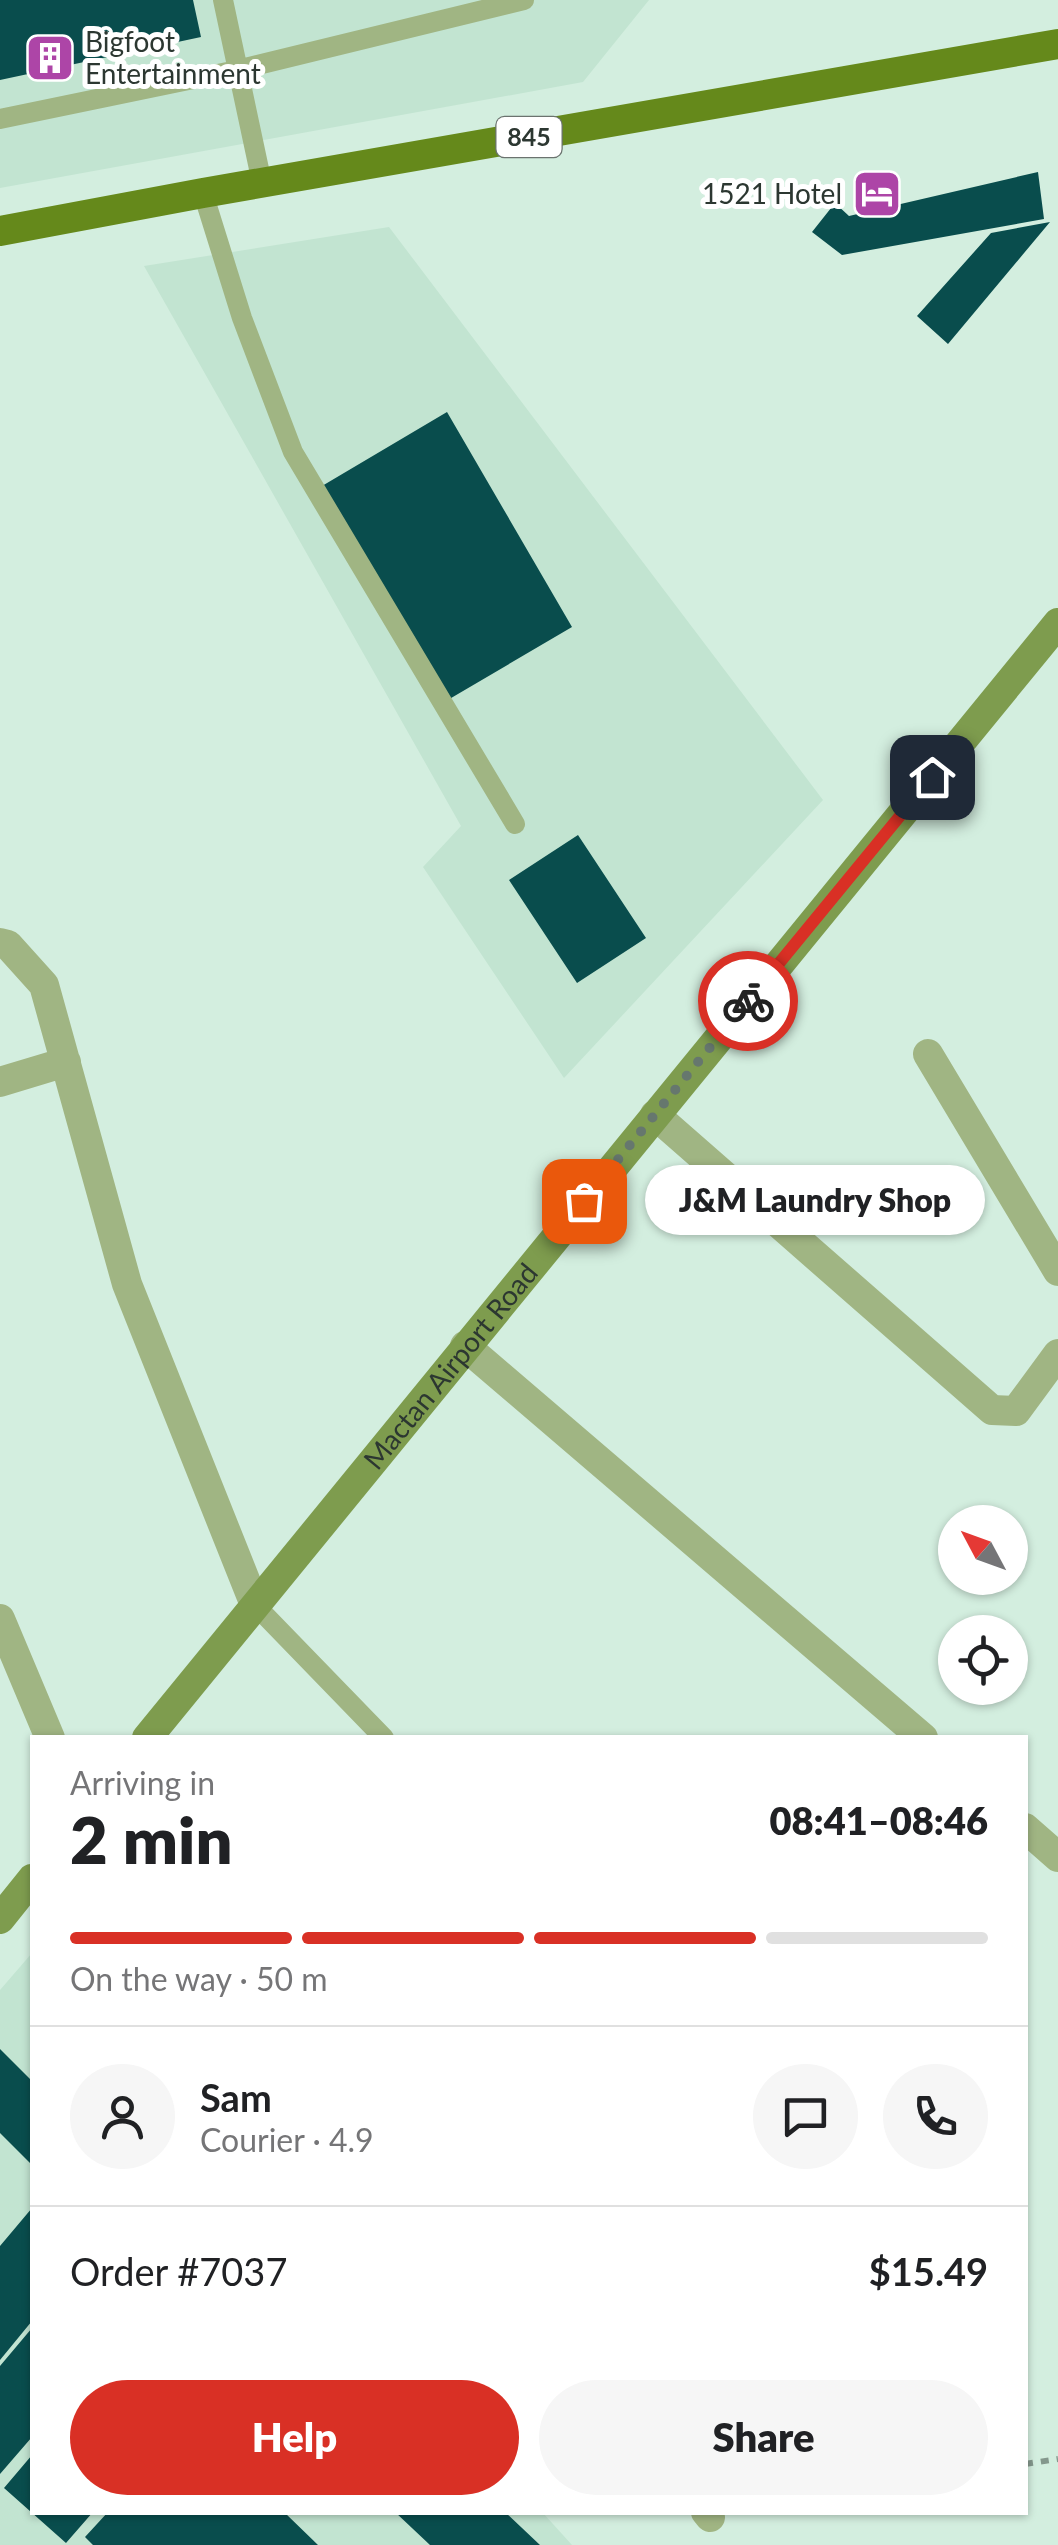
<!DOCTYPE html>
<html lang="en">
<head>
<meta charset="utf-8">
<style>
  :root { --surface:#fff; --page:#f6f6f6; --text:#202124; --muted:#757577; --line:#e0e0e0; --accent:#d93025 }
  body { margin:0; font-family:Lato,sans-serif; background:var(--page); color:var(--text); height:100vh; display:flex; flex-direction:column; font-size:38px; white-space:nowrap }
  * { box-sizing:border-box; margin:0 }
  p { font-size:32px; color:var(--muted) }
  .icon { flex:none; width:55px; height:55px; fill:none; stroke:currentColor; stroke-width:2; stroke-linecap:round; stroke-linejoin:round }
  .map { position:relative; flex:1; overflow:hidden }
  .side { position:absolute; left:30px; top:1735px; width:998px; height:780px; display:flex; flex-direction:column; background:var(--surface); border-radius:0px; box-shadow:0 2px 8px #0004 }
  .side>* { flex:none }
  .needle { width:65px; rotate:311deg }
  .tools { position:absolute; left:938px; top:1505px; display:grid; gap:20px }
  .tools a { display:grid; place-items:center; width:90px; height:90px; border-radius:50%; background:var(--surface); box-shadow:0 2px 8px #0004; font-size:50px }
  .pin { position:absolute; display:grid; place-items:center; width:85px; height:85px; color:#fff; margin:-42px; border-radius:20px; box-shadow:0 5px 15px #0006 }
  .courier { position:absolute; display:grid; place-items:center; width:100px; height:100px; margin:-50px; border:8px solid #d93025; border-radius:50%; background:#fff; color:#222; box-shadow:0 2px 12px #0007 }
  .bubble { position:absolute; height:70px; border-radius:35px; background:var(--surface); box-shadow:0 2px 8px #0004; font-size:32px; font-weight:800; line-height:70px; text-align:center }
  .head em { font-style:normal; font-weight:800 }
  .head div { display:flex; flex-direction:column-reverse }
  .head { display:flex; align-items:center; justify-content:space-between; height:170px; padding:0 40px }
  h1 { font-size:65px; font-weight:800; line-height:75px }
  .bar { display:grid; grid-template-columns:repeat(4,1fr); gap:15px 10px; align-content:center; height:120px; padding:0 40px }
  .bar i { height:12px; border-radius:8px; background:var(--line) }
  .bar .current { background:var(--accent) }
  .bar p { grid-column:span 4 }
  .line { display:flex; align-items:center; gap:25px; padding:0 40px; border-top:2px solid var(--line) }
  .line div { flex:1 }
  .round { display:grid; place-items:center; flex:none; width:105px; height:105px; border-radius:52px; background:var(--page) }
  .cta { display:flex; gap:20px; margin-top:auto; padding:20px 40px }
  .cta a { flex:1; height:115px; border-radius:60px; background:var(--accent); color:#fff; font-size:40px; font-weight:800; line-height:115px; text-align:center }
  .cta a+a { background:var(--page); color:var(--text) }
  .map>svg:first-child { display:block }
  .built { fill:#c2e4d1 }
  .building { fill:#094d4d }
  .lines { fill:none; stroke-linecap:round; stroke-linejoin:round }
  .path { stroke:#84988d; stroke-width:6; stroke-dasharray:8 8; stroke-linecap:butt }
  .lane { stroke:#a0b583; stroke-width:20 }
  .street { stroke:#a0b583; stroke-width:30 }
  .secondary { stroke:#7e9c4e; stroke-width:30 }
  .primary { stroke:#65891b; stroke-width:30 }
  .done { stroke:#66776e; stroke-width:10; stroke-dasharray:0 18 }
  .route { stroke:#d93025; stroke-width:12 }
  .labels { text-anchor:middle; stroke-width:10; stroke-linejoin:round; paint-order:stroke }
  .shield { fill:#fff; stroke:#6b736f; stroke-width:2.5 }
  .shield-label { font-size:25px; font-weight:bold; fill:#2c3731 }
  .poi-label { font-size:28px; fill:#2c3731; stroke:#fff; text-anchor:start }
  .street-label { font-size:28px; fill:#2c3731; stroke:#fff }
</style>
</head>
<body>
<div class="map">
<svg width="1058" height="2545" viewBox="0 0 1058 2545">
  <rect width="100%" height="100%" fill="#d3eedf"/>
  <path class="built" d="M0,0h649l-66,82 -583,106z
    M389,227l434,573 -259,278 -141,-211 38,-41 -317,-560z
    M32,1953v559l511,1 29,32h-572v-555z"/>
  <path class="building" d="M0,0h193l8,37 -201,43z
    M1038,172l6,47 -202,36 -30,-23 23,-29 14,13z
    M1050,222l-102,122 -31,-28 74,-83z
    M447,412l125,215 -126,74 -124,-215z
    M578,835l68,103 -69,45 -68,-103z
    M0,2049l32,32v84l-32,-32z
    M32,2208v113l-32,39v-114z
    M32,2328v109l-32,37v-108z
    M32,2455v57h61l-27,31 -62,-55z
    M108,2512h176l34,33h-225l-8,-8z
    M395,2512h110l35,33h-110z"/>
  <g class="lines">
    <path class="path" d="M1025,2464l33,-5"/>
    <path class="lane" d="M223,0l39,183
      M0,119l237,-49 287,-70
      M203,193l39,125 51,134 222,372
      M255,1605l129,133"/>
    <path class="street" d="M0,943l8,2 36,40 83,299 128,321
      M928,1054l130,217
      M0,1082l66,-20
      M655,1115l337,295 24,1 42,-57
      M465,1346l458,392
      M0,1619l50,119
      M1025,1828l33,29
      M706,2512l4,5"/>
    <g class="secondary">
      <path id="s1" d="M147,1738l911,-1115"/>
      <path d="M0,1919l32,-40"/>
    </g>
    <path class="primary" d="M0,231l203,-38 855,-149"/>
  </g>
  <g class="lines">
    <path class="done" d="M584,1201l164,-200"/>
    <path class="route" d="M748,1001l184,-224"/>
  </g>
  <defs>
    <g id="building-square" transform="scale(2.5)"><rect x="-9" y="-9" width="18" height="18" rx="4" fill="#ad45a7" stroke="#fff"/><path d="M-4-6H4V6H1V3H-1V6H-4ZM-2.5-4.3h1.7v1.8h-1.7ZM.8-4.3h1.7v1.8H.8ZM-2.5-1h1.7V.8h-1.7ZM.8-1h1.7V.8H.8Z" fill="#fff"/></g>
    <g id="hotel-square" transform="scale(2.5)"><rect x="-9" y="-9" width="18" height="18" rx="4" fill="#ad45a7" stroke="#fff"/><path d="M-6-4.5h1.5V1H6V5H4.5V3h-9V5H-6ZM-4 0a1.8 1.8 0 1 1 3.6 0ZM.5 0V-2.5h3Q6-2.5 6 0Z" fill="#fff"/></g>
  </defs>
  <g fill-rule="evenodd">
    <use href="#building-square" x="50" y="58"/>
    <use href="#hotel-square" x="877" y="194"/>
  </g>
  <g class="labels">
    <rect class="shield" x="496.5" y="117" width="65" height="40" rx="8"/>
    <g class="shield-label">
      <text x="529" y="146">845</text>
    </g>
    <g class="poi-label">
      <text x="85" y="52">Bigfoot<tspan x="85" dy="32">Entertainment</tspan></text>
      <text x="842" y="204" text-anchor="end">1521 Hotel</text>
    </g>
    <g class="street-label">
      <text dy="10" stroke="none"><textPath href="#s1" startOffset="480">Mactan Airport Road</textPath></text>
    </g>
  </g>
</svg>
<div class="tools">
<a><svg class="needle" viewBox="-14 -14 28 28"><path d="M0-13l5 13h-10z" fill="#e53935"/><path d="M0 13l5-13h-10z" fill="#757577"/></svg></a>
<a><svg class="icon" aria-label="locate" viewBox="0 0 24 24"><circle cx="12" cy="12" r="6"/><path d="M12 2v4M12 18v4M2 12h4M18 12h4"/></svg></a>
</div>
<div class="pin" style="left:584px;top:1201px;background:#ea580c"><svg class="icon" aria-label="bag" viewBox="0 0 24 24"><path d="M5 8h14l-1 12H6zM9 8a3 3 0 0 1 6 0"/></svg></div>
<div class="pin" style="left:932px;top:777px;background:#1f2937"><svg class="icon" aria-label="home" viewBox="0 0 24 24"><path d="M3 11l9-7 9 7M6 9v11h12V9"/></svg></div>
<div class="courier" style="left:748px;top:1001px"><svg class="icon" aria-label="bike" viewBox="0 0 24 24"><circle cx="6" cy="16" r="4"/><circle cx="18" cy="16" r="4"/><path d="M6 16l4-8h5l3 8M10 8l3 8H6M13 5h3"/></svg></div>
<div class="bubble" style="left:645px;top:1165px;width:340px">J&amp;M Laundry Shop</div>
<section class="side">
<div class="head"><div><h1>2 min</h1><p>Arriving in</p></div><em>08:41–08:46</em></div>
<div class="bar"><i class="current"></i><i class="current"></i><i class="current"></i><i></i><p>On the way · 50 m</p></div>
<div class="line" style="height:180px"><a class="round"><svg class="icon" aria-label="person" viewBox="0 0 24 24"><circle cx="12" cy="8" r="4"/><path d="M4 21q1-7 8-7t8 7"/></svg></a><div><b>Sam</b><p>Courier · 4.9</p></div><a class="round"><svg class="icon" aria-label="chat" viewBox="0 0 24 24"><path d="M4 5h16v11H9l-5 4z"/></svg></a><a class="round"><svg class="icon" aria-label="phone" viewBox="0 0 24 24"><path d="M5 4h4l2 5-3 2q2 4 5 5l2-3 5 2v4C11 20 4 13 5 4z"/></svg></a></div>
<div class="line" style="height:130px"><div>Order #7037</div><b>$15.49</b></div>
<div class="cta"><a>Help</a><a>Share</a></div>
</section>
</div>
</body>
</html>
